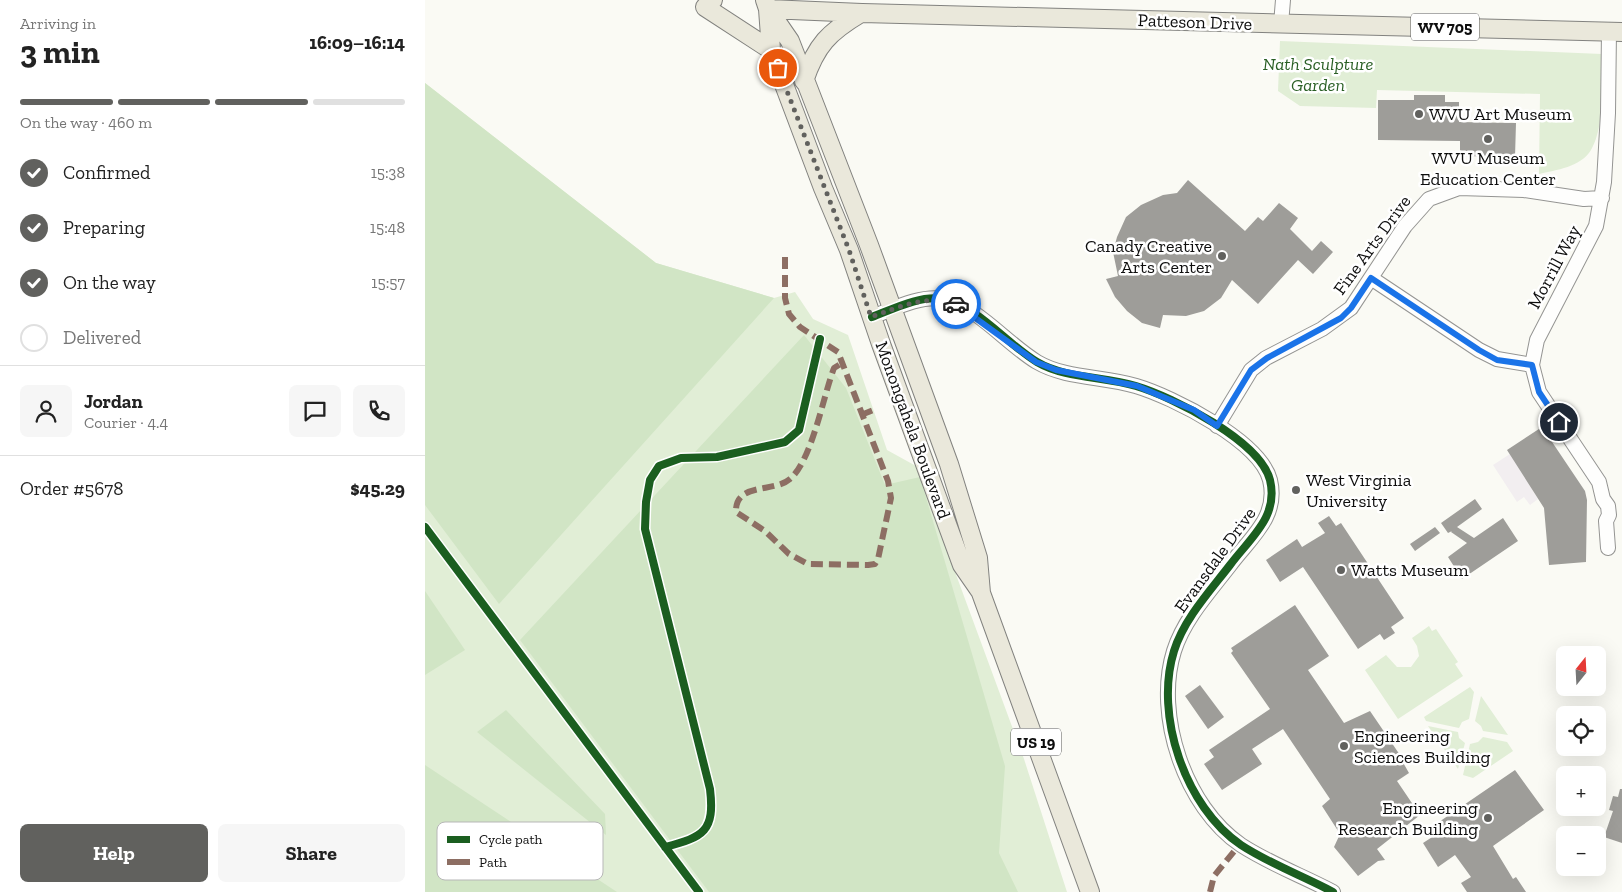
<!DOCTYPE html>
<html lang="en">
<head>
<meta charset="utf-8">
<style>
  :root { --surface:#fff; --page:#f6f6f6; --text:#222; --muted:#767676; --line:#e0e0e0; --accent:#61615e }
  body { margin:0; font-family:"Zilla Slab",serif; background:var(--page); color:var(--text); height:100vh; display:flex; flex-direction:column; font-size:19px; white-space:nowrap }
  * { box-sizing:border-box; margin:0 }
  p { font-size:16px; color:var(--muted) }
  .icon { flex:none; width:28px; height:28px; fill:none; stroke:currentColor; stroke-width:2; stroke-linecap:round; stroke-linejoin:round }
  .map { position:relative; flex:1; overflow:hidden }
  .panel { display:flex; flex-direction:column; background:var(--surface); width:425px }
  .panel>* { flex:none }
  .needle { width:32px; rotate:18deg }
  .tools { position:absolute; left:1131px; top:646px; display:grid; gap:10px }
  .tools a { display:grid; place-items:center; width:50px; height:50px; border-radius:8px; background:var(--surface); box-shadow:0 5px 20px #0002; font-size:25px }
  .pin { position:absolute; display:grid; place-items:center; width:42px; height:42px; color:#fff; margin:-21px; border:2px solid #fff; border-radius:50%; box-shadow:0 1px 5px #0007 }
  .courier { position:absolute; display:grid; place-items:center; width:50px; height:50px; margin:-25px; border:4px solid #1a73e8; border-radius:50%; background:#fff; color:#222; box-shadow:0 1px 6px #0007 }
  .headline em { font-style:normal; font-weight:800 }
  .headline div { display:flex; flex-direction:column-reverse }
  .headline { display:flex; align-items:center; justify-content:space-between; height:85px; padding:0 20px }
  h1 { font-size:32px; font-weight:800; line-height:38px }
  .bar { display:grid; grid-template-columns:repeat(4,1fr); gap:8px 5px; align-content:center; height:60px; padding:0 20px }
  .bar i { height:6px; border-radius:4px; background:var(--line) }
  .bar .selected { background:var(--accent) }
  .bar p { grid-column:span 4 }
  .line { display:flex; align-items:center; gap:12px; padding:0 20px; border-top:1px solid var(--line) }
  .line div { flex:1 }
  .round { display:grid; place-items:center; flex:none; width:52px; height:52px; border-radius:8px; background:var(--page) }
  ol { padding:0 20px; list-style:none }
  li { display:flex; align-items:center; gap:15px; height:55px }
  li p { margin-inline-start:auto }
  li .icon { padding:5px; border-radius:50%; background:var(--accent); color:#fff; stroke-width:4 }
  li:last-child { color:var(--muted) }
  li i { width:28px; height:28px; border:2px solid var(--line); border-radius:50% }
  .button { display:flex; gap:10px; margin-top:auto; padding:10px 20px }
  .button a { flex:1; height:58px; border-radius:8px; background:var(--accent); color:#fff; font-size:20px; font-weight:800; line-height:58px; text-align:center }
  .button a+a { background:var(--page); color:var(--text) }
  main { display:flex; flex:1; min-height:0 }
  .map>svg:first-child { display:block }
  .industrial { fill:#f2eef0 }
  .green { fill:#e1eed6 }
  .forest { fill:#d1e5c5 }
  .building { fill:#9e9d99 }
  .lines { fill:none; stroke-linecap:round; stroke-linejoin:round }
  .minor-casing { stroke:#949492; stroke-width:16 }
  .major-casing { stroke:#82827f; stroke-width:20 }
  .minor { stroke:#fefefd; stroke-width:14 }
  .major { stroke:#eae8db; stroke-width:18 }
  .quiet { stroke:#8d6e63; stroke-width:6; stroke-dasharray:12 6; stroke-linecap:butt }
  .cycleway-casing { stroke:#fff; stroke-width:11 }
  .cycleway { stroke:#1b5e20; stroke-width:8 }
  .done { stroke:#61615e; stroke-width:5; stroke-dasharray:0 9 }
  .route { stroke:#1a73e8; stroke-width:6 }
  .poi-dot { fill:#61615e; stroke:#fff; stroke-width:2 }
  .labels { text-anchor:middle; stroke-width:5; stroke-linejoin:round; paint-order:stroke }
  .shield { fill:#fff; stroke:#565656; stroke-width:1 }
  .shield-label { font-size:16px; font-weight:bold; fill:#0e0e0e }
  .street-label { font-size:18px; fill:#0e0e0e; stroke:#fff }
  .park-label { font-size:18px; font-style:italic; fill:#2a5f25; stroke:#fff }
  .poi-label { font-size:18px; fill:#0e0e0e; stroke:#fff; text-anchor:start }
  .key { fill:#fff; stroke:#b7b7b7; stroke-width:1 }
  .key-label { font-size:14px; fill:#0e0e0e }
</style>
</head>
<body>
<main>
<section class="panel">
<div class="headline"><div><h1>3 min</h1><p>Arriving in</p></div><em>16:09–16:14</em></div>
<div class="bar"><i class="selected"></i><i class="selected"></i><i class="selected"></i><i></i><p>On the way · 460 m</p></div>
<ol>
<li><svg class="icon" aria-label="check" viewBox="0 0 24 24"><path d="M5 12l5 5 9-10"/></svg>Confirmed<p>15:38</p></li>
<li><svg class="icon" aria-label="check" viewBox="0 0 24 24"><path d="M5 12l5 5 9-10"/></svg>Preparing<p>15:48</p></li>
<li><svg class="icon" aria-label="check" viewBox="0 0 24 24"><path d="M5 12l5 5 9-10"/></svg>On the way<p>15:57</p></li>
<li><i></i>Delivered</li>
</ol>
<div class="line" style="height:90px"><a class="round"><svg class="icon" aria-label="person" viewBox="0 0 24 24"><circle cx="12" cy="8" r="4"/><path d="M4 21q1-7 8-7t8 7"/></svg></a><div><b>Jordan</b><p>Courier · 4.4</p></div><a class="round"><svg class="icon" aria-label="chat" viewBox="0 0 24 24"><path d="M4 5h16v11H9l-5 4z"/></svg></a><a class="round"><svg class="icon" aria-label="phone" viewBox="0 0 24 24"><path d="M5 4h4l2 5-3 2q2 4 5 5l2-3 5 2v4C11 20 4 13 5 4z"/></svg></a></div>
<div class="line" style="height:65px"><div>Order #5678</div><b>$45.29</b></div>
<div class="button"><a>Help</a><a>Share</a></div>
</section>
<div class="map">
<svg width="1197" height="892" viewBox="0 0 1197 892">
  <rect width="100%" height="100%" fill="#fafaf4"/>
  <path class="industrial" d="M1085,454l28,45 -8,6 -6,-8 -7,5 -24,-37z"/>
  <path class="green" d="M855,41l322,13c0,26 3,73 -11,96 -10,17 -35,20 -52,24l1,-80 -163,-4 -1,18 -76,-2 -22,-15z
    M0,83l231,180 118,35 21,-6 18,27 35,16 39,115 29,16 108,293 43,133h-642z
    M1004,626l3,5 4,-2 22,33 -3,2 8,12 -65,43 -33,-49 21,-15 11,12h14l8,-11 -2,-10 -5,-8z
    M1045,687l4,5 -5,27 -7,3 -3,6 -33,-7 -2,-4z
    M1056,696l27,39 -25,-4 -2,-5 -6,-5z
    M1003,726l30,6 1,6 6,5 -7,26z
    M1058,737l24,5 6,9 -40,27 -10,-3 7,-31 8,-2z"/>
  <path class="forest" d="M0,83l231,180 118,35 -275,306 -74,-99z
    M379,335l42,53 39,97 35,-8 85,289 -6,87 19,39h-309l-189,-252z
    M0,591l40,59 -40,25z
    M81,710l99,104 1,21 -129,-103z
    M0,765l192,127h-192z"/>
  <path class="building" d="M989,95h31v7h14v20l57,1 -1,34 -55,-1v-15l-82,-1v-40h36z
    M763,180l57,51 13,-14 5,4 16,-18 19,15 -8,11 22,22 9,-10 12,11 -20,22 -15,-14 -40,44 -26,-24 -11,18 -17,13 -18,5 -23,-1 -3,13 -18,-5 -15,-12 -12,-14 -9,-18 12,-3 -5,-24 4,-15 9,-20 15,-12 22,-10 14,-2z
    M1117,427l43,64 2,9 -1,62 -37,3 -5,-57 -37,-58z
    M1050,499l7,10 -25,18 17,11 29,-20 15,23 -56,38 -14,-22 19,-14 -16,-11 1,-1 -4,2 -7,-10z
    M904,516l7,10 5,-3 63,95 -13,9 4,6 -11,7 -4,-6 -22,15 -55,-82 -23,15 -14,-22 31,-21 5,8 23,-14 -7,-10z
    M1010,527l5,6 -25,18 -5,-7z
    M870,605l34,51 -21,14 36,53 26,-12 32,47 -1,1 8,14 -12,8 23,34 -43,34 8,11 -7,1 -20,15 -24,-29 6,-13 -18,-28 8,-7 -47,-70 -31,20 10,15 -40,26 -18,-26 10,-7 -5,-7 61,-41 -39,-56 2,-2 -2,-3z
    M775,685l24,32 -16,12 -23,-33z
    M1090,770l29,40 -51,36 20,33 3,-2 10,15h-59l-6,-9 10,-6 -16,-22 -17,12 -15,-24 17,-11 -4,-8z
    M1195,789h2v54l-18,-6 9,-26 -4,-1 4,-14 5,1z"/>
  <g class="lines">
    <g class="minor-casing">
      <path id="minor" d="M856,24l2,-24
        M946,278l108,72 18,9 35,6
        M447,317c21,-8 48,-22 71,-18 33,6 64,45 94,63 29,17 67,14 99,24 37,11 124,55 134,94 9,37 -20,58 -40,85 -20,26 -46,54 -56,86 -20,64 11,156 67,194 29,19 62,31 92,47
        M792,426l34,-56 15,-12 56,-29 29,-21 54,-82 24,-27 30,-11 65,2 60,9 18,-1
        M1183,548l-2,-27 3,-6 -1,-9 -5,-7 -4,-17 -60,-90 -7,-27 5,-25 59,-114 8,-44 4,-69 1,-82"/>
    </g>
    <g class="major-casing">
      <path id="major" d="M288,0l-8,7 66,43
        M340,0l3,9 22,32 79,204 80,219 29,94 3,35 109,299
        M343,9l94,4 760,19
        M343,9l3,41 52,138 26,62 32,94 81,221 18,26
        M379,81c12,-36 25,-49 57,-68"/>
    </g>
    <use href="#minor" class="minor"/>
    <use href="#major" class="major"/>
    <path class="quiet" d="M360,257v41l4,16 11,13 38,25 50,129 3,17 -13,61 -3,5 -7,1 -60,-1 -19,-10 -24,-23 -29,-19c-1,-30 38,-19 54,-33 22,-19 33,-82 44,-111l8,-5
      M436,415l15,-6
      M785,892l4,-16 26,-32"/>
    <g class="cycleway-casing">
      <path id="cycleway" d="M447,317c21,-8 48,-22 71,-18 33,6 64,45 94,63 29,17 67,14 99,24 37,11 124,55 134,94 9,37 -20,58 -40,85 -20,26 -46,54 -56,86 -20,64 11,156 67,194 29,19 62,31 92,47
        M0,527l274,365
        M240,847c39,-10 50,-16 45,-58l-65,-260 1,-27 4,-22 9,-14 22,-8 36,-1 68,-15 14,-12 21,-91"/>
    </g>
    <use href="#cycleway" class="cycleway"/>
  </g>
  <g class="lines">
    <path class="done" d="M353,68l71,182 22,67c29,-10 55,-23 85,-13"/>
    <path class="route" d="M531,304l80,58 20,8 81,16 57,24 23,16 34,-56 16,-12 74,-40 10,-10 20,-30 108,72 18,10 35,5 7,27 20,30"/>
  </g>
  <g class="poi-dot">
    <circle cx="994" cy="114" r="5"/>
    <circle cx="1063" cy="139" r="5"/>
    <circle cx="797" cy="256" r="5"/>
    <circle cx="871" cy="490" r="5"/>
    <circle cx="916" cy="570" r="5"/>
    <circle cx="919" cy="746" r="5"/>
    <circle cx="1063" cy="818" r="5"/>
  </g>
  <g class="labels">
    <g class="shield">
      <rect x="986" y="13.5" width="68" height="27" rx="4"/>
      <rect x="586" y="728.5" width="50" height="27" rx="4"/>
    </g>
    <g class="shield-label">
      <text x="1020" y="33">WV 705</text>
      <text x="611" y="748">US 19</text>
    </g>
    <g class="street-label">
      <text transform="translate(770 22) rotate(2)" y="6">Patteson Drive</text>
      <text transform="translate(947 245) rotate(-54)" y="6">Fine Arts Drive</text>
      <text transform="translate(1129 267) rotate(-62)" y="6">Morrill Way</text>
      <text transform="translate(488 430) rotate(70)" y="6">Monongahela Boulevard</text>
      <text transform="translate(790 560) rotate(-54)" y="6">Evansdale Drive</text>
    </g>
    <g class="park-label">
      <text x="893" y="70">Nath Sculpture<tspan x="893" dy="21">Garden</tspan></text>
    </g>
    <g class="poi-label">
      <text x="1004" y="120">WVU Art Museum</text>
      <text x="1063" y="164" text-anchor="middle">WVU Museum<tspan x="1063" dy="21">Education Center</tspan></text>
      <text x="787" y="252" text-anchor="end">Canady Creative<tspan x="787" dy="21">Arts Center</tspan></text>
      <text x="881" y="486">West Virginia<tspan x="881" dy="21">University</tspan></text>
      <text x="926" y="576">Watts Museum</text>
      <text x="929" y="742">Engineering<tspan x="929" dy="21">Sciences Building</tspan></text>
      <text x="1053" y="814" text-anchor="end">Engineering<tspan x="1053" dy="21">Research Building</tspan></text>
    </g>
  </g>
  <rect x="12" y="822" width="166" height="58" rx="8" class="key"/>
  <rect x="22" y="836" width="23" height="7" fill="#1b5e20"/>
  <rect x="22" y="859" width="23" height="6" fill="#8d6e63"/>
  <g class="key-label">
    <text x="54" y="844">Cycle path</text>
    <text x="54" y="867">Path</text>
  </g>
</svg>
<div class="tools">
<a><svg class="needle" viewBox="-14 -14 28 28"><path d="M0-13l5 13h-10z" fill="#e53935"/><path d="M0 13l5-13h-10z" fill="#767676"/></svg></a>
<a><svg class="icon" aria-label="locate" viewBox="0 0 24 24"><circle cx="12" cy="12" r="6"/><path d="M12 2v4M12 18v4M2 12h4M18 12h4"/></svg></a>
<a>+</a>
<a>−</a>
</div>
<div class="pin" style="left:353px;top:68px;background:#ea580c"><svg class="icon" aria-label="bag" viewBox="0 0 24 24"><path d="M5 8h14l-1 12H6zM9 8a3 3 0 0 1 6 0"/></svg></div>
<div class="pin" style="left:1134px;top:422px;background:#1f2937"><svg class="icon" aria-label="home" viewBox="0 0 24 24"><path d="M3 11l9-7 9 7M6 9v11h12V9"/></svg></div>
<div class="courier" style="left:531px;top:304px"><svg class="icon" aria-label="car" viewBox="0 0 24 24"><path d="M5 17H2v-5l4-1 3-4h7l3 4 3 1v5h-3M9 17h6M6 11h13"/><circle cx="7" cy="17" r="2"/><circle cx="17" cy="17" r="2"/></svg></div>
</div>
</main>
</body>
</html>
